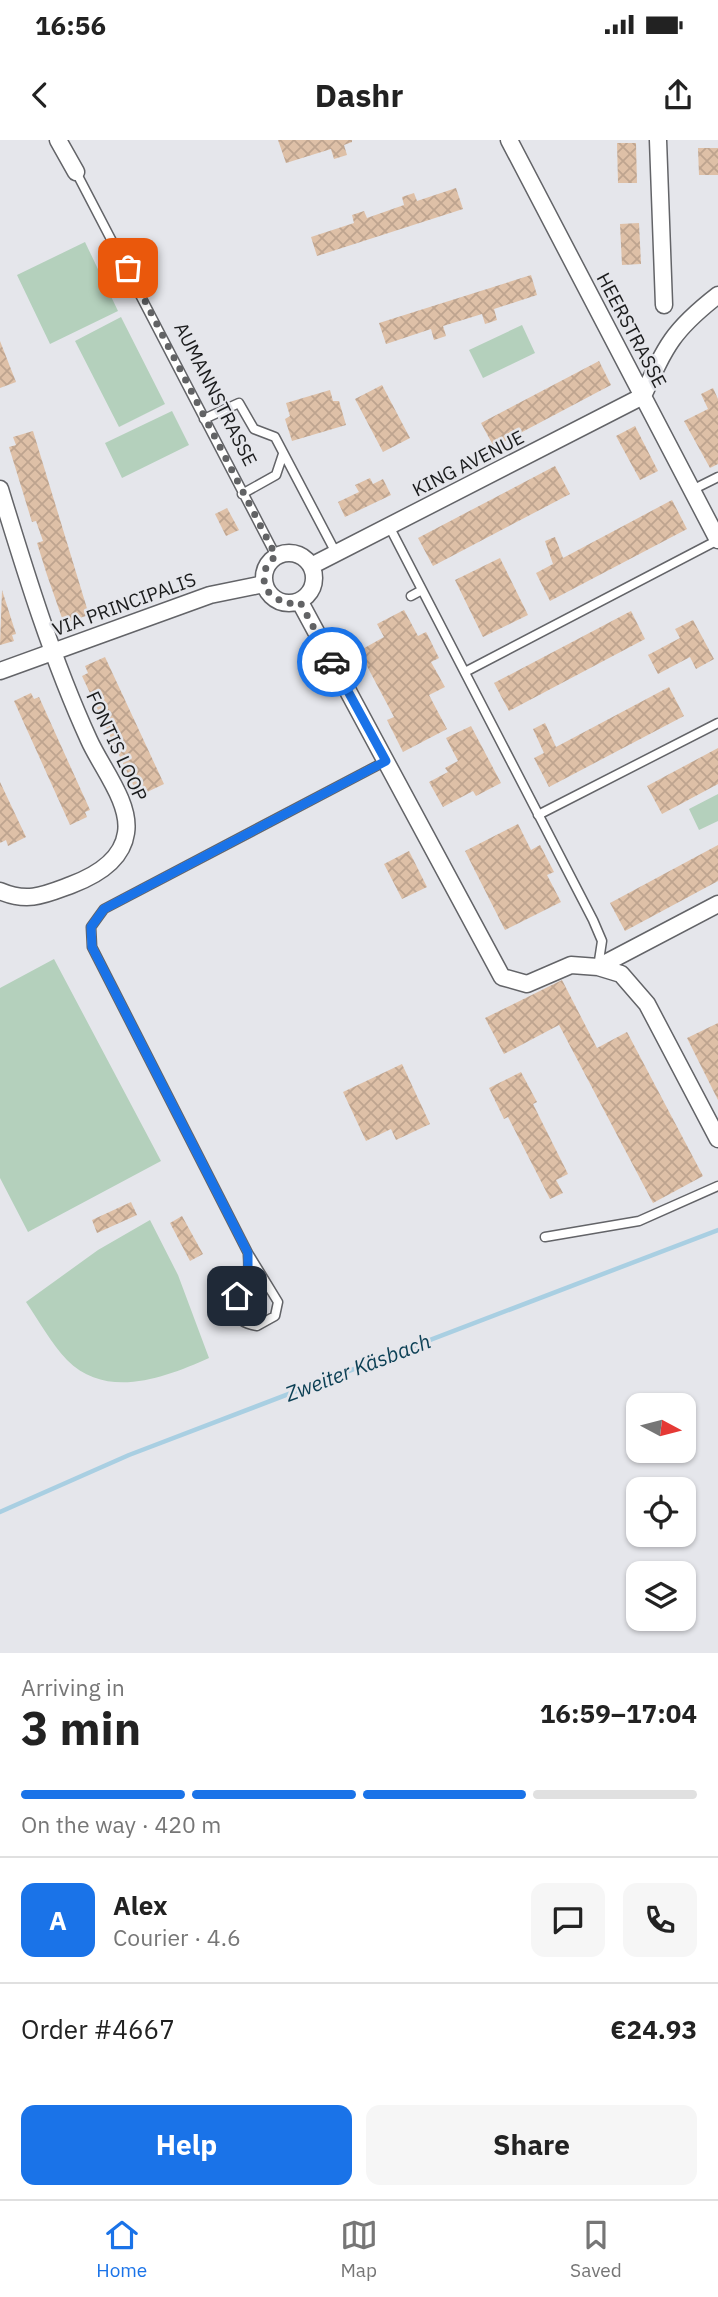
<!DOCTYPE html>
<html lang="en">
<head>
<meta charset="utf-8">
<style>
  :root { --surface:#fff; --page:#f6f6f6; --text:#222; --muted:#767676; --line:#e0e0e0; --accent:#1a73e8 }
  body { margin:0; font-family:"IBM Plex Sans",sans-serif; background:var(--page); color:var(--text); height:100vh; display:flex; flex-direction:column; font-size:26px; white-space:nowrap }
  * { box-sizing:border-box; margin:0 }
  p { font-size:23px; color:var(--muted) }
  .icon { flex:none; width:38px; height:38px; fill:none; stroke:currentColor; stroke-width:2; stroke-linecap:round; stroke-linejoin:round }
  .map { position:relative; height:1513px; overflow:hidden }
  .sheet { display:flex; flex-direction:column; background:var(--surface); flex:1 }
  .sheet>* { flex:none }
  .needle { width:46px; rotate:97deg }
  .tools { position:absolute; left:626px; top:1253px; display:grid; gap:14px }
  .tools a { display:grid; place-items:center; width:70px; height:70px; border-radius:14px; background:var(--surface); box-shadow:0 2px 5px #0004; font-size:35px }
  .pin { position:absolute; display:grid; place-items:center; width:60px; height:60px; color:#fff; margin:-30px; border-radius:14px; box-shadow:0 4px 10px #0006 }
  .courier { position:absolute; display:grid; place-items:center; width:70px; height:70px; margin:-35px; border:5px solid #1a73e8; border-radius:50%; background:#fff; color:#222; box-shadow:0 2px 9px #0007 }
  .summary em { font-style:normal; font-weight:700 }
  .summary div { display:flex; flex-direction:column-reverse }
  .summary { display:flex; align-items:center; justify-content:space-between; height:119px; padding:0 21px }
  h1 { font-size:46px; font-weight:700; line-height:52px }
  .bar { display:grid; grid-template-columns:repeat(4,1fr); gap:10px 7px; align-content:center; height:84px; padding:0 21px }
  .bar i { height:9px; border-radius:5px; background:var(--line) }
  .bar .selected { background:var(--accent) }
  .bar p { grid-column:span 4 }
  .line { display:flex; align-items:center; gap:18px; padding:0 21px; border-top:2px solid var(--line) }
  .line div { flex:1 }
  .round { display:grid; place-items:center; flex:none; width:74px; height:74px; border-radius:14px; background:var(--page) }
  .action { display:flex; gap:14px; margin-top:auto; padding:14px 21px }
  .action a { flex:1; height:80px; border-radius:14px; background:var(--accent); color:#fff; font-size:28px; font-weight:700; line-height:80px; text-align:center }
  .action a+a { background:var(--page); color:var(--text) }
  .status { display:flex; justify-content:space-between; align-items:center; height:49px; padding:0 35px; background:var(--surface); direction:ltr }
  .status svg { height:19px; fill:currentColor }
  header { display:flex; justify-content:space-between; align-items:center; height:91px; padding:0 21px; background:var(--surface); font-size:32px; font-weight:700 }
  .menu { display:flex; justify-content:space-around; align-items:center; height:98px; border-top:2px solid var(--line); background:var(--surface); font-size:19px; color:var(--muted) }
  .menu a { display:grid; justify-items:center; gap:4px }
  .menu .selected { color:var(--accent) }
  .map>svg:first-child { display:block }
  .green { fill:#b4d0bc }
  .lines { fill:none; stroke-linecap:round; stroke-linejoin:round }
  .stream { stroke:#a9cfe2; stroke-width:4.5 }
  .building { fill:url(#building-cross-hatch) }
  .service-casing { stroke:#636468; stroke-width:11 }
  .minor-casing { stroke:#636468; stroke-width:19 }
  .service { stroke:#fff; stroke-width:8 }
  .minor { stroke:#fff; stroke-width:16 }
  .done { stroke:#626365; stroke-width:7; stroke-dasharray:0 12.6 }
  .route { stroke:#1a73e8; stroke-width:9 }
  .labels { text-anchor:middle; stroke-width:5; stroke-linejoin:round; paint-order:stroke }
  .street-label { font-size:19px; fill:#1b1c1d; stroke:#e5e6eb }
  .water-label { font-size:21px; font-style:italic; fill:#0b3f54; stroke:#e5e6eb }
</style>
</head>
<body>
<div class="status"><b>16:56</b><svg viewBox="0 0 49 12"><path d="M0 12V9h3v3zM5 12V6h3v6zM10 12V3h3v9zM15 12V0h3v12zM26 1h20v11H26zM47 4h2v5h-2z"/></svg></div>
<header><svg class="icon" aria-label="back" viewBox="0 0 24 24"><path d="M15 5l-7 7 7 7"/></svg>Dashr<svg class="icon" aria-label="share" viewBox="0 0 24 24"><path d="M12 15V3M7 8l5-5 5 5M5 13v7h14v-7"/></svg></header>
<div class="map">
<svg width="718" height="1513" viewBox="0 0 718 1513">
  <defs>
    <pattern id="building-cross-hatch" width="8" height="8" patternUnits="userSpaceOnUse" patternTransform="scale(1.75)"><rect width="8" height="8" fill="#dec0a7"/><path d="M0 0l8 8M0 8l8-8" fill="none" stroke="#bea48f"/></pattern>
  </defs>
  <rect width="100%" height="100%" fill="#e5e6eb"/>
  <path class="green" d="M85,102l33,69 -68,33 -33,-69z
    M121,177l44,87 -46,23 -44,-86z
    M522,185l13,28 -52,25 -14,-28z
    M172,271l17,34 -67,33 -17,-35z
    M718,654v27l-19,9 -10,-21z
    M54,819l107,202 -133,71 -28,-54v-190z
    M150,1080l28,55 31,83c-45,20 -102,42 -142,2 -16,-17 -28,-39 -41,-58l72,-52z"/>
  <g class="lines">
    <path class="stream" d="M0,1372l129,-57 589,-225"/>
  </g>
  <path class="building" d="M278,0h74v2l-8,3 3,10 -13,4 -3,-10 -45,14z
    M617,3h19l1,40h-19z
    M698,8h20v27h-19z
    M456,48l7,21 -146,47 -6,-19 43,-14 -2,-8 12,-4 3,7 37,-13 -2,-8 12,-4 3,8z
    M639,83l2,41 -19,1 -2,-41z
    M531,135l6,20 -43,14 3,11 -12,4 -3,-10 -39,12 3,10 -12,4 -3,-11 -45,15 -7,-21z
    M0,201l16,41 -16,6z
    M599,221l12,24 -117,62 -13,-24z
    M382,245l28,53 -27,14 -28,-53z
    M713,248l5,11v65l-8,4 -26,-47 24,-12 -7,-15z
    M330,250l3,11h6l7,24 -54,16 -7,-22 5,-3 -4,-13z
    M635,286l23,45 -18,9 -24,-44z
    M33,291l56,184 -19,6 -2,-5 -6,2 -15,-43 -10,-32 6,-2 -7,-20 -4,1 -23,-75 7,-2 -3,-8z
    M555,326l15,28 -137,72 -15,-28z
    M370,338l3,6 10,-5 8,16 -46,22 -7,-15 21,-10 -4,-7z
    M672,360l15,29 -137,72 -14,-28 17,-9 -8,-23 10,-4 8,21z
    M227,368l12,22 -13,6 -11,-22z
    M500,418l28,57 -45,22 -28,-57z
    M2,450l14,44 -4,1 2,6 -14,4z
    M404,470l14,26 8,-4 13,26 -8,4 14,25 -16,8 18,34 -44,23 -16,-32 7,-3 -35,-66 25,-14 -7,-13z
    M631,471l14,28 -136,72 -15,-28z
    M693,480l21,39 -18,10 -6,-12 -32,17 -10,-19 32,-17 -5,-9z
    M105,517l59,127 -19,9 -2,-5 -7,3 -54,-115 6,-3 -3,-7z
    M669,547l15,29 -135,71 -15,-29 10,-5 -11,-24 12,-6 11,24z
    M31,553l3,6 5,-2 51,113 -5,2 2,5 -17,8 -56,-124z
    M471,586l30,57 -25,13 -3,-5 -30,16 -14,-25 19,-10 -3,-4 13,-7 -12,-23z
    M718,608v36l-56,30 -15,-28z
    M0,642l26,55 -18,9 -2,-6 -6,3z
    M518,684l13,26 9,-5 14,27 -7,3 14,27 -56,28 -40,-79z
    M718,705v36l-93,50 -15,-28z
    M409,711l18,36 -25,12 -18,-35z
    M562,840l35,68 30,-16 76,144 -50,27 -94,-178 -55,29 -19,-36z
    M718,883v77l-31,-62z
    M402,924l28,60 -34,16 -5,-11 -25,12 -23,-49z
    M521,932l16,30 -4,2 35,70 -12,6 7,13 -13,6 -42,-82 -4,2 -15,-31z
    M131,1062l6,13 -40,18 -5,-13z
    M182,1076l21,38 -13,7 -20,-38z"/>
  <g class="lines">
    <g class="service-casing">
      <path id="service" d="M76,32l200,384
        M204,279l35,-16 15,26 21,8 61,116
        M692,350l26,-13
        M242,354l34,-19 7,-21
        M389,386l204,394 9,21 -4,26
        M411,456l11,-6
        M465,532l253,-132
        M538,675l180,-92
        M545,1097l94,-16 79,-35
        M248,1113l-156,-306 -1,-20 13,-18 282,-148
        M248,1113l30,49 -3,14 -18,10c-39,-6 -14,-35 -9,-55 1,-6 0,-12 0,-18z"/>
    </g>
    <g class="minor-casing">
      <path id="minor" d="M58,0l18,32
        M509,0l209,400
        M658,0l6,165
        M0,349c26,85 52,170 89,251 12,27 42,63 37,93 -4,28 -31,43 -55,52 -27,10 -43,18 -71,6
        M264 438a25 25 0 1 1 50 0a25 25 0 1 1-50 0Z
        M311,426l332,-170c23,-51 30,-66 75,-101
        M300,462l202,375 25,7 44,-19 27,2 23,7 26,30 71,135
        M0,531l210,-76 54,-11
        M598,827l120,-63"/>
    </g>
    <use href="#service" class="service"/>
    <use href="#minor" class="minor"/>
  </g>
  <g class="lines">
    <path class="done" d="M128,128l148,288c-12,9 -15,21 -9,35l18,13 15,-2 32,60"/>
    <path class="route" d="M237,1156l11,-26v-17l-156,-306 -1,-20 13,-18 282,-148 -54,-99"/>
  </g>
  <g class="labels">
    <g class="street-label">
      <text transform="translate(632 190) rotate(62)" y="7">HEERSTRASSE</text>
      <text transform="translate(216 254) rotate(63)" y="7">AUMANNSTRASSE</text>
      <text transform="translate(468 323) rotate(-27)" y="7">KING AVENUE</text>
      <text transform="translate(124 464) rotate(-20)" y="7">VIA PRINCIPALIS</text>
      <text transform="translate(117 606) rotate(65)" y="7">FONTIS LOOP</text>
    </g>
    <g class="water-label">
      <text transform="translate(358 1228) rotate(-21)" y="7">Zweiter Käsbach</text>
    </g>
  </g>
</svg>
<div class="tools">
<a><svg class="needle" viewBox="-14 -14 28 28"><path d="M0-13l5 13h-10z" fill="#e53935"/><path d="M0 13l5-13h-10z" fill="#767676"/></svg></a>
<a><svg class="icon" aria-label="locate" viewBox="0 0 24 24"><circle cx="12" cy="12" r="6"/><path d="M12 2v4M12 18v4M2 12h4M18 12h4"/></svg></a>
<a><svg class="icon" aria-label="layers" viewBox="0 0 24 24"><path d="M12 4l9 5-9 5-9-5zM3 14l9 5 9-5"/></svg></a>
</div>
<div class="pin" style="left:128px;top:128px;background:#ea580c"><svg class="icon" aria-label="bag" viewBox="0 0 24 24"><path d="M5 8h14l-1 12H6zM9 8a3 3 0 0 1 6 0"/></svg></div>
<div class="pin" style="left:237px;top:1156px;background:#1f2937"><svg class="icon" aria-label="home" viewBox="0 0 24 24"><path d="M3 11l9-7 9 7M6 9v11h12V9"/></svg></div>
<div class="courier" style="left:332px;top:522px"><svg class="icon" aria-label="car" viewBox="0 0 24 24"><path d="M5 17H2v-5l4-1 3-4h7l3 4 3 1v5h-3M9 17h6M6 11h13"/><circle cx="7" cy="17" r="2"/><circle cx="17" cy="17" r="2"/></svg></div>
</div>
<section class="sheet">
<div class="summary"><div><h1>3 min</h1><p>Arriving in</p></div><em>16:59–17:04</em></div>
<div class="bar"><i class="selected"></i><i class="selected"></i><i class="selected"></i><i></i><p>On the way · 420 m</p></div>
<div class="line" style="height:126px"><b class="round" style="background:var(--accent);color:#fff">A</b><div><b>Alex</b><p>Courier · 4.6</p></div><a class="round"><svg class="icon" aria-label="chat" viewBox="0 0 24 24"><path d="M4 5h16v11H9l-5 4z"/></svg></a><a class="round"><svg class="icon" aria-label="phone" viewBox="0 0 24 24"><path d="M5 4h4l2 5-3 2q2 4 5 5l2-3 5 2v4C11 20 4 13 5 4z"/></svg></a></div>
<div class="line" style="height:91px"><div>Order #4667</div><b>€24.93</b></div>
<div class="action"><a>Help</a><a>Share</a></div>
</section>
<nav class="menu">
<a class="selected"><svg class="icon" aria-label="home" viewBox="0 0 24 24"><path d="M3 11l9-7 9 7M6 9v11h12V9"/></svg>Home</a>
<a><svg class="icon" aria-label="map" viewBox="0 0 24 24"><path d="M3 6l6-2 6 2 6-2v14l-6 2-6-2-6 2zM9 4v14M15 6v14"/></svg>Map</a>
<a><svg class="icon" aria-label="saved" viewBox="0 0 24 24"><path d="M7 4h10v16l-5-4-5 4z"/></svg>Saved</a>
</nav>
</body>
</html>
